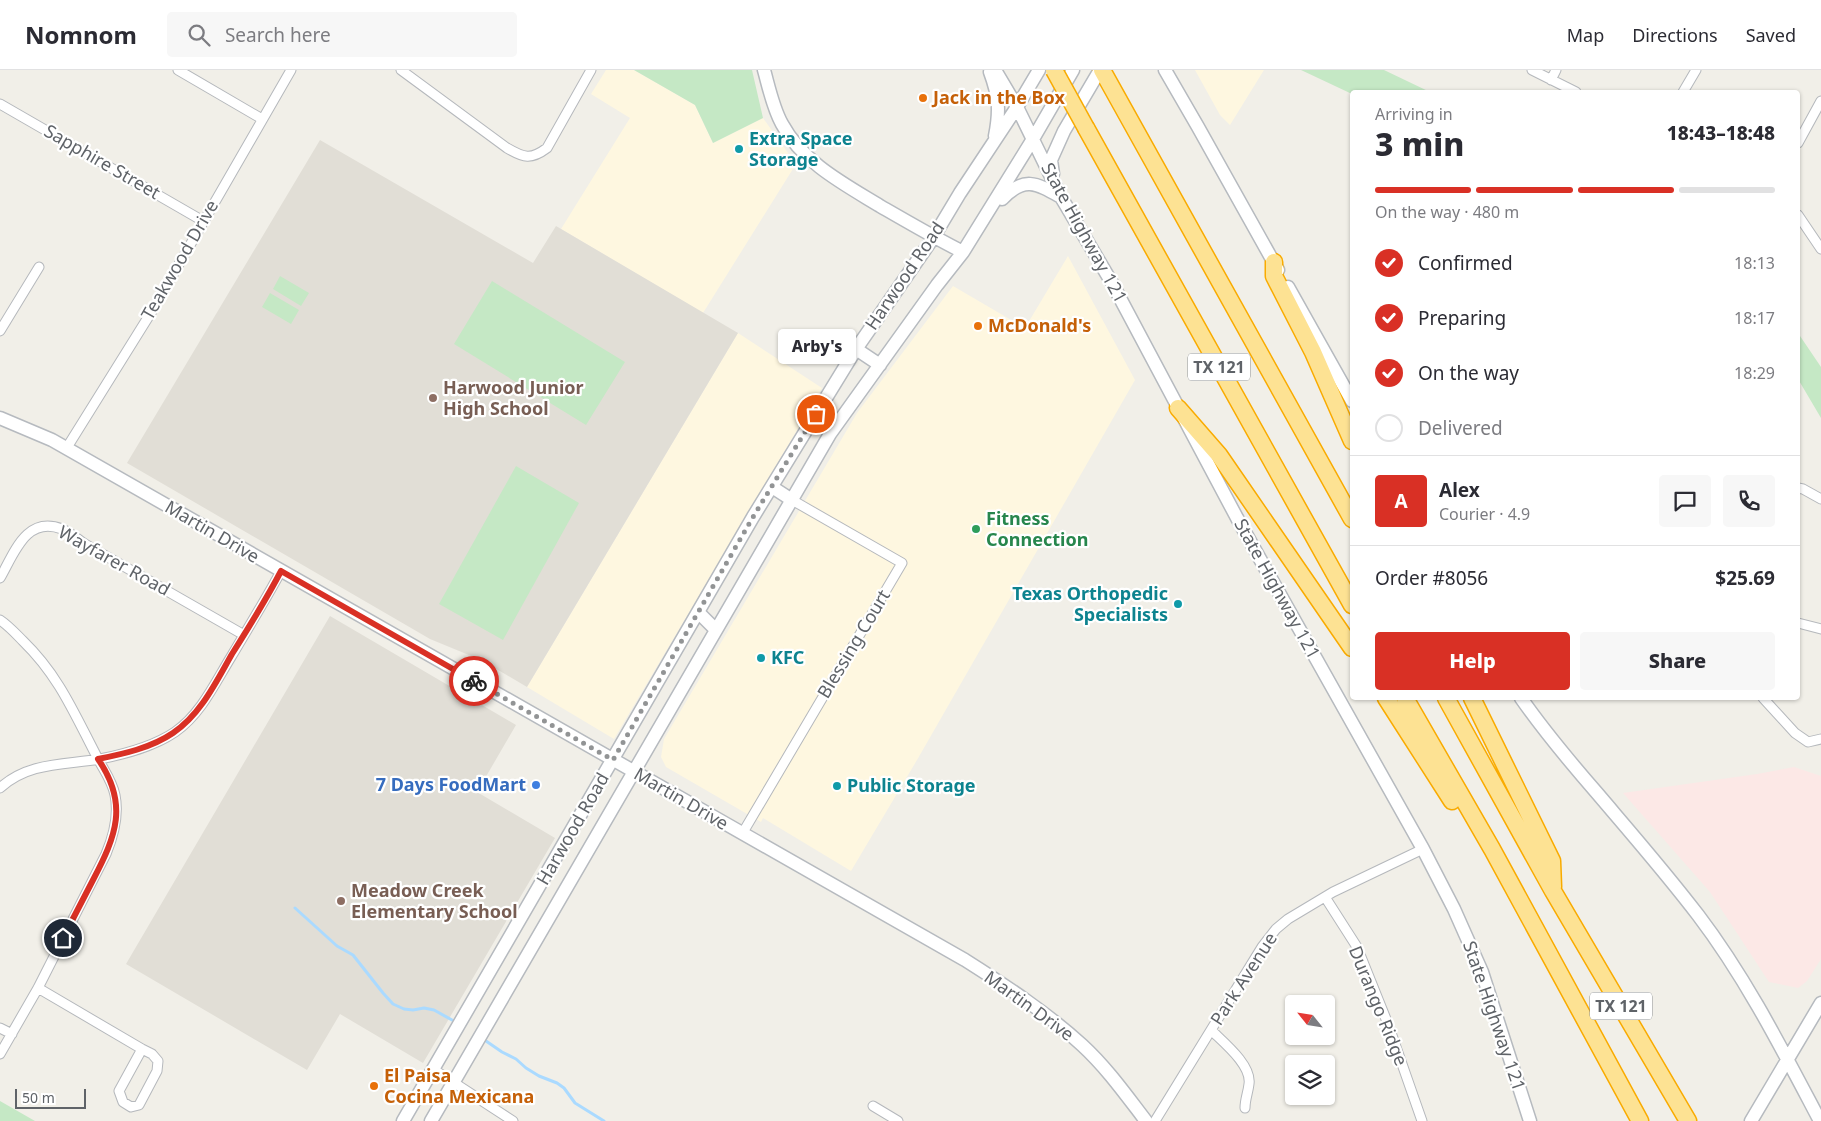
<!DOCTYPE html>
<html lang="en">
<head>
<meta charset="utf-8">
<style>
  :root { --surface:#fff; --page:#f7f7f7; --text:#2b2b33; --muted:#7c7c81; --line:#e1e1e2; --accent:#d93025 }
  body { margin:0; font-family:"Noto Sans",sans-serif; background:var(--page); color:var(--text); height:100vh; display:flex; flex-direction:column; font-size:19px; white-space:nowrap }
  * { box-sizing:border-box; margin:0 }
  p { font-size:16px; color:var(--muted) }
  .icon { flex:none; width:28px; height:28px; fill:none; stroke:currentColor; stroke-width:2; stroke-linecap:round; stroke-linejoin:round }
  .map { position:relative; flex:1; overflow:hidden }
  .sheet { position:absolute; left:1350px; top:20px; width:450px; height:610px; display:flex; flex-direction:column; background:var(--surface); border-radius:5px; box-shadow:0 1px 4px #0004 }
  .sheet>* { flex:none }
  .needle { width:32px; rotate:300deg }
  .fabs { position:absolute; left:1285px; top:925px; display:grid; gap:10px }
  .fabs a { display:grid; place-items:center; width:50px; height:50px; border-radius:5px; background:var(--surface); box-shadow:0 1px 4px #0004; font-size:25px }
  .scale { position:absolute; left:15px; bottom:12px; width:71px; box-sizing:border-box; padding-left:5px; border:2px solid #5f6368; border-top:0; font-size:14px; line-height:18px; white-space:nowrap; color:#5f6368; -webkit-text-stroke:4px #fff; paint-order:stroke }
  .pin { position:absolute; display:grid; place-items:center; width:42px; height:42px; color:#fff; margin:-21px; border:2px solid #fff; border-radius:50%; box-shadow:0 1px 5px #0007 }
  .courier { position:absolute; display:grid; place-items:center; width:50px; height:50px; margin:-25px; border:4px solid #d93025; border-radius:50%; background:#fff; color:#222; box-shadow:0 1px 6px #0007 }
  .bubble { position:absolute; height:35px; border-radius:5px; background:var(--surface); box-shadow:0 1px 4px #0004; font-size:16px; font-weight:800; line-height:35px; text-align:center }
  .head em { font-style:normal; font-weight:800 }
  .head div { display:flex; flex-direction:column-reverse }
  .head { display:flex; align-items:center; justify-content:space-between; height:85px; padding:0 25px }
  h1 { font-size:32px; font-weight:800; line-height:38px }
  .bar { display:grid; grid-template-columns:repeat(4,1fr); gap:8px 5px; align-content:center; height:60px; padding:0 25px }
  .bar i { height:6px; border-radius:4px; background:var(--line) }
  .bar .active { background:var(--accent) }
  .bar p { grid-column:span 4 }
  .line { display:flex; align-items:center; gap:12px; padding:0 25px; border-top:1px solid var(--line) }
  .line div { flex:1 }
  .round { display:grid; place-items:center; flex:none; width:52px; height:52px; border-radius:5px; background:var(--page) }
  ol { padding:0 25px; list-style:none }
  li { display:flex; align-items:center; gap:15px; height:55px }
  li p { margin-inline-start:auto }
  li .icon { padding:5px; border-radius:50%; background:var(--accent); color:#fff; stroke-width:4 }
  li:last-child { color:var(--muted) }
  li i { width:28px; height:28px; border:2px solid var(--line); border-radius:50% }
  .primary-button { display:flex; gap:10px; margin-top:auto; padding:10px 25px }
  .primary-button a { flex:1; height:58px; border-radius:5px; background:var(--accent); color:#fff; font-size:20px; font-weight:800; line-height:58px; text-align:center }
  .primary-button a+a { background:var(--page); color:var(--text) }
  header { display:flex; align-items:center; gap:30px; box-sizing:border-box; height:70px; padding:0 25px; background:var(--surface); border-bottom:1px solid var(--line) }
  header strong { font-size:24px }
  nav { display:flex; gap:28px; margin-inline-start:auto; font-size:18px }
  .search { width:350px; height:45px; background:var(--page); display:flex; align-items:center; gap:12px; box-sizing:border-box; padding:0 18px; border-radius:5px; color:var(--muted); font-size:19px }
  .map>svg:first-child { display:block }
  .commercial { fill:#fef7e0 }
  .education { fill:#e1ded6 }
  .medical { fill:#fce8e6 }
  .green { fill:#c5e8c5 }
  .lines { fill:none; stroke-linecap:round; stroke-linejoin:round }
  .stream { stroke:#aadaff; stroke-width:3 }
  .street-casing { stroke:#b5b8bc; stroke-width:11 }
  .secondary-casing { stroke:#b6babf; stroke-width:15 }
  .highway-casing { stroke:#f9ab00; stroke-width:19 }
  .street { stroke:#fff; stroke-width:9 }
  .secondary { stroke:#fff; stroke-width:12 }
  .highway { stroke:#fde293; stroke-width:16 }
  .highway-bridge-casing { stroke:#f9ab00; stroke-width:19; stroke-linecap:butt }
  .highway-bridge { stroke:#fde293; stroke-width:16 }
  .done { stroke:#929495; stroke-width:5; stroke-dasharray:0 9 }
  .route { stroke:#d93025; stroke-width:6 }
  .food-dot { fill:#e8710a; stroke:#fff; stroke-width:2 }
  .culture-dot { fill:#0f9aa8; stroke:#fff; stroke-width:2 }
  .education-dot { fill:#8d6e63; stroke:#fff; stroke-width:2 }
  .leisure-dot { fill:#2e9e5b; stroke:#fff; stroke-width:2 }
  .shop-dot { fill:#3f7fe0; stroke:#fff; stroke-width:2 }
  .labels { text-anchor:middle; stroke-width:4.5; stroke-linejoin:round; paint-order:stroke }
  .shield { fill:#fff; stroke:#8f9295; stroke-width:1 }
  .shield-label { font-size:16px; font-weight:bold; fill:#5f6368 }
  .food-label { font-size:18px; font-weight:bold; fill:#c56008; stroke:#fff; text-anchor:start }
  .culture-label { font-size:18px; font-weight:bold; fill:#0d838f; stroke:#fff; text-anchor:start }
  .street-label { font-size:18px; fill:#5f6368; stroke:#fff }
  .education-label { font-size:18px; font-weight:bold; fill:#785e54; stroke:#fff; text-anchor:start }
  .leisure-label { font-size:18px; font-weight:bold; fill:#27864d; stroke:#fff; text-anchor:start }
  .shop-label { font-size:18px; font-weight:bold; fill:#366cbe; stroke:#fff; text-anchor:end }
</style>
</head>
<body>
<header>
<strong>Nomnom</strong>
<div class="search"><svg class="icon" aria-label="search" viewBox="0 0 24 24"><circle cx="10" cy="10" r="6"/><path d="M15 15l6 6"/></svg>Search here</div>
<nav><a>Map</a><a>Directions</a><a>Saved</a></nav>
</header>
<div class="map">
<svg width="1821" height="1051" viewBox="0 0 1821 1051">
  <rect width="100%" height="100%" fill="#f1efe8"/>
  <path class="commercial" d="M606,0h28l61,35 18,38 50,-25 33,46 -93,149 -142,-84 69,-111 -39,-24z
    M1195,0h69l-34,55 -10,-10z
    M1068,186l67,124 -218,380 -66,111 -88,-53 -2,4 -95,-55 -5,-10 3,-18 193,-326 96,-127 72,42z
    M738,263l84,55 -208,351 -87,-52z"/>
  <path class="education" d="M320,70l213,123 23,-37 182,107 -211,354 -46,-27 -51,-21 -303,-176z
    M330,546l186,109 -39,67 78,46 -132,225 -83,-49 -33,56 -181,-106z"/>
  <path class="medical" d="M1794,697l27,9v183l-14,22 -9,7 -29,-6 -59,-90 -87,-99 134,-19z"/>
  <path class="green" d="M634,0h118l11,48 -50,25 -18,-38z
    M1301,0h83l46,22 -78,2z
    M280,206l29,17 -8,13 -28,-17z
    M492,211l133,81 -39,63 -132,-81z
    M270,223l29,17 -8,14 -29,-17z
    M1798,263l23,34v51l-23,-39z
    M516,396l63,37 -76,137 -64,-36z
    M0,1031l35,20h-35z"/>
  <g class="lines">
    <path class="stream" d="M295,838l42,38 16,9 30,38 10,11 11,5 9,1 11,-2 10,2 18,10
      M486,971l16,11 14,7 10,9 13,8 18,7 7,5 11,15 29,18"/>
    <g class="street-casing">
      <path id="street" d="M178,0l84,49
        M401,0l106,78c17,10 24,12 40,0l44,-78
        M1532,0l44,22
        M1551,10l5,-10
        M1683,22l13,-22
        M0,34l203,117
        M1798,73l23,-42
        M1798,145l23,34
        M0,261l39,-64
        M66,379l86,-138 139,-241
        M1798,418l5,1 18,10
        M0,508c14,-24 26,-63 62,-49 8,3 15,10 23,15l159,91
        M0,550c9,6 16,14 23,21 36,35 51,72 74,116 6,12 15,23 18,38 4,20 -1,40 -9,59l-68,134 -38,66
        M1798,553l23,6
        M1763,628l32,35 13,9 13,-3
        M0,718c28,-26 64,-23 100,-29 25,-5 53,-12 75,-27 26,-18 40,-49 56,-75 17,-29 34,-56 50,-86
        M742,764l160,-271 -110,-63
        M1325,827l32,50 31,77 34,97
        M38,918l104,61 -23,42 4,11 8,5 8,-2 18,-34 1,-10 -6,-7 -10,-5
        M0,958l12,6
        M1211,960c12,12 41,35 38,54 -1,9 -4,15 -4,24
        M433,999l80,52
        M873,1036l25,15
        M1155,1051l107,-174 14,-18 12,-10 45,-27 90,-43"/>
    </g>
    <g class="secondary-casing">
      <path id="secondary" d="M764,0c5,18 9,38 18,54 21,39 62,60 98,82 28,16 55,32 83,46
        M995,0l22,37 44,90 51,86 125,235 186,331 31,60 28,63 48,149
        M1165,0l33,57 80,143
        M990,2c9,24 10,39 5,64
        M1053,104l-2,-14 13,-29 36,-61
        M1002,129c22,-23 34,-16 59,-2
        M1288,217l64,114
        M856,279l24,16
        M0,348l52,22 913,520c41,26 82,53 117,85 25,23 44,50 64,76
        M772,417l20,13
        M699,543l17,17
        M1521,628c23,33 49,64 76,95 34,40 69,80 101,122 48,63 85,136 122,206
        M403,1051l350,-604 103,-168 77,-111 27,-45 57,-86 22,-37
        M431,1051l399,-687 107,-149 26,-33 70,-113 40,-69
        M1751,1051l70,-118"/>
    </g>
    <g class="highway-casing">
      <path id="highway" d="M1102,0l250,449
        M1086,58l266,477
        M1274,192v14l39,76 39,89
        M1178,338l41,47 133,193
        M1386,628l66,103
        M1405,628l87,151 148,272
        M1446,628l107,193 135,230
        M1472,628l80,163 1,26"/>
    </g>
    <use href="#street" class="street"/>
    <use href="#secondary" class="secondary"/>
    <use href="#highway" class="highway"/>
    <g class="highway-bridge-casing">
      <path id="highway-bridge" d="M1054,0l32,58"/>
    </g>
    <use href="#highway-bridge" class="highway-bridge"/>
  </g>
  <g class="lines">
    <path class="done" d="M474,611l139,79 140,-243 63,-103"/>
    <path class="route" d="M63,868c10,-19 20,-39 30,-58 23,-44 36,-76 5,-121 25,-5 53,-11 75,-26 28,-19 43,-51 59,-79 17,-27 34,-54 49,-83l193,110"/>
  </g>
  <g class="food-dot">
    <circle cx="923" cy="28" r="5"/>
    <circle cx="978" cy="256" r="5"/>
    <circle cx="374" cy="1016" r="5"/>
  </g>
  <g class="culture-dot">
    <circle cx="739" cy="79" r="5"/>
    <circle cx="1178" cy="534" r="5"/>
    <circle cx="761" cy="588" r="5"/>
    <circle cx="837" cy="716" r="5"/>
  </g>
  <g class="education-dot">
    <circle cx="433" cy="328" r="5"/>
    <circle cx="341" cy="831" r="5"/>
  </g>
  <circle class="leisure-dot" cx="976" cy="459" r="5"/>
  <circle class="shop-dot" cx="536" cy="715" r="5"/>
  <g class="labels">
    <g class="shield">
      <rect x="1188" y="283.5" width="62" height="27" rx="4"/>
      <rect x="1590" y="922.5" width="62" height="27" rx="4"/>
    </g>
    <g class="shield-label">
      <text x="1219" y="303">TX 121</text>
      <text x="1621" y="942">TX 121</text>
    </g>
    <g class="food-label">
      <text x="933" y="34">Jack in the Box</text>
      <text x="988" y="262">McDonald's</text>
      <text x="384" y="1012">El Paisa<tspan x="384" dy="21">Cocina Mexicana</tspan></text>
    </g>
    <g class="culture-label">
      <text x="749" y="75">Extra Space<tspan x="749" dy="21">Storage</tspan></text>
      <text x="1168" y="530" text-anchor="end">Texas Orthopedic<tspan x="1168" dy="21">Specialists</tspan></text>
      <text x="771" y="594">KFC</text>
      <text x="847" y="722">Public Storage</text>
    </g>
    <g class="street-label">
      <text transform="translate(102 92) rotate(30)" y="6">Sapphire Street</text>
      <text transform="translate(1084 163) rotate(61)" y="6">State Highway 121</text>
      <text transform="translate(180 190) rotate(-60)" y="6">Teakwood Drive</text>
      <text transform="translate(905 206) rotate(-56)" y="6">Harwood Road</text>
      <text transform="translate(212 462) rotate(30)" y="6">Martin Drive</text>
      <text transform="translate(114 491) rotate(29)" y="6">Wayfarer Road</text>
      <text transform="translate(1277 519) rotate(61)" y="6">State Highway 121</text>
      <text transform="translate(854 574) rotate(-59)" y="6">Blessing Court</text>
      <text transform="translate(681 729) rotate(30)" y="6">Martin Drive</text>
      <text transform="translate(573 759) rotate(-60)" y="6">Harwood Road</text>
      <text transform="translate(1244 909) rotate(-57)" y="6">Park Avenue</text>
      <text transform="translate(1029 936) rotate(36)" y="6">Martin Drive</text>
      <text transform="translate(1378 936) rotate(68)" y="6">Durango Ridge</text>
      <text transform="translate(1494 946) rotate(71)" y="6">State Highway 121</text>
    </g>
    <g class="education-label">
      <text x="443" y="324">Harwood Junior<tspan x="443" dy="21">High School</tspan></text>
      <text x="351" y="827">Meadow Creek<tspan x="351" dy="21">Elementary School</tspan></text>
    </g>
    <g class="leisure-label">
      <text x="986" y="455">Fitness<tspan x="986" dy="21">Connection</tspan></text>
    </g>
    <g class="shop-label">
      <text x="526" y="721">7 Days FoodMart</text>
    </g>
  </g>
</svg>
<div class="fabs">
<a><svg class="needle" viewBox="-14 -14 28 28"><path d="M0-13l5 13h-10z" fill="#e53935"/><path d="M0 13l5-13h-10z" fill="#7c7c81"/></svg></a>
<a><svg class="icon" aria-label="layers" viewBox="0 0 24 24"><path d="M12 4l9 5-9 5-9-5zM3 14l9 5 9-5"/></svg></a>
</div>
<div class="scale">50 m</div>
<div class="pin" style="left:816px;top:344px;background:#ea580c"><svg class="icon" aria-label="bag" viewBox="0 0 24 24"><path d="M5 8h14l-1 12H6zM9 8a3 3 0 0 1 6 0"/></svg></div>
<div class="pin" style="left:63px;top:868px;background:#1f2937"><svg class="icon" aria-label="home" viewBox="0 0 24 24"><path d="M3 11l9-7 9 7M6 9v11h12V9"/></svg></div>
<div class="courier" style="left:474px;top:611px"><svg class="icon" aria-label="bike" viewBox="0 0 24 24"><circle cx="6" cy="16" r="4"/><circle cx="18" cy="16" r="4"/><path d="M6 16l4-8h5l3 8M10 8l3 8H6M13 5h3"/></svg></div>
<div class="bubble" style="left:778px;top:259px;width:78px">Arby's</div>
<section class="sheet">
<div class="head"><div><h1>3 min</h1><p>Arriving in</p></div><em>18:43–18:48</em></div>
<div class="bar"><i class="active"></i><i class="active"></i><i class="active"></i><i></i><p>On the way · 480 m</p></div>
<ol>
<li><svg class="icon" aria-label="check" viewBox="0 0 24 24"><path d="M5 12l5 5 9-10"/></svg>Confirmed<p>18:13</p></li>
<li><svg class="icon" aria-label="check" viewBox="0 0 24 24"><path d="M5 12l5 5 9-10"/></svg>Preparing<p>18:17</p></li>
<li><svg class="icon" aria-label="check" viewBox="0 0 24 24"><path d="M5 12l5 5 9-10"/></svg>On the way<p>18:29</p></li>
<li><i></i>Delivered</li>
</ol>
<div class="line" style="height:90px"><b class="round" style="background:var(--accent);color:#fff">A</b><div><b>Alex</b><p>Courier · 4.9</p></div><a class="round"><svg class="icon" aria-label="chat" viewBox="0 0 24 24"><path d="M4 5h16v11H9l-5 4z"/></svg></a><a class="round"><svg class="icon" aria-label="phone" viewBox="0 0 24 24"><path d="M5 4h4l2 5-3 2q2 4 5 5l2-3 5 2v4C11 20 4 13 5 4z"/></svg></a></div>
<div class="line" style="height:65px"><div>Order #8056</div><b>$25.69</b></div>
<div class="primary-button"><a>Help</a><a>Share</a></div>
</section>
</div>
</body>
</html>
